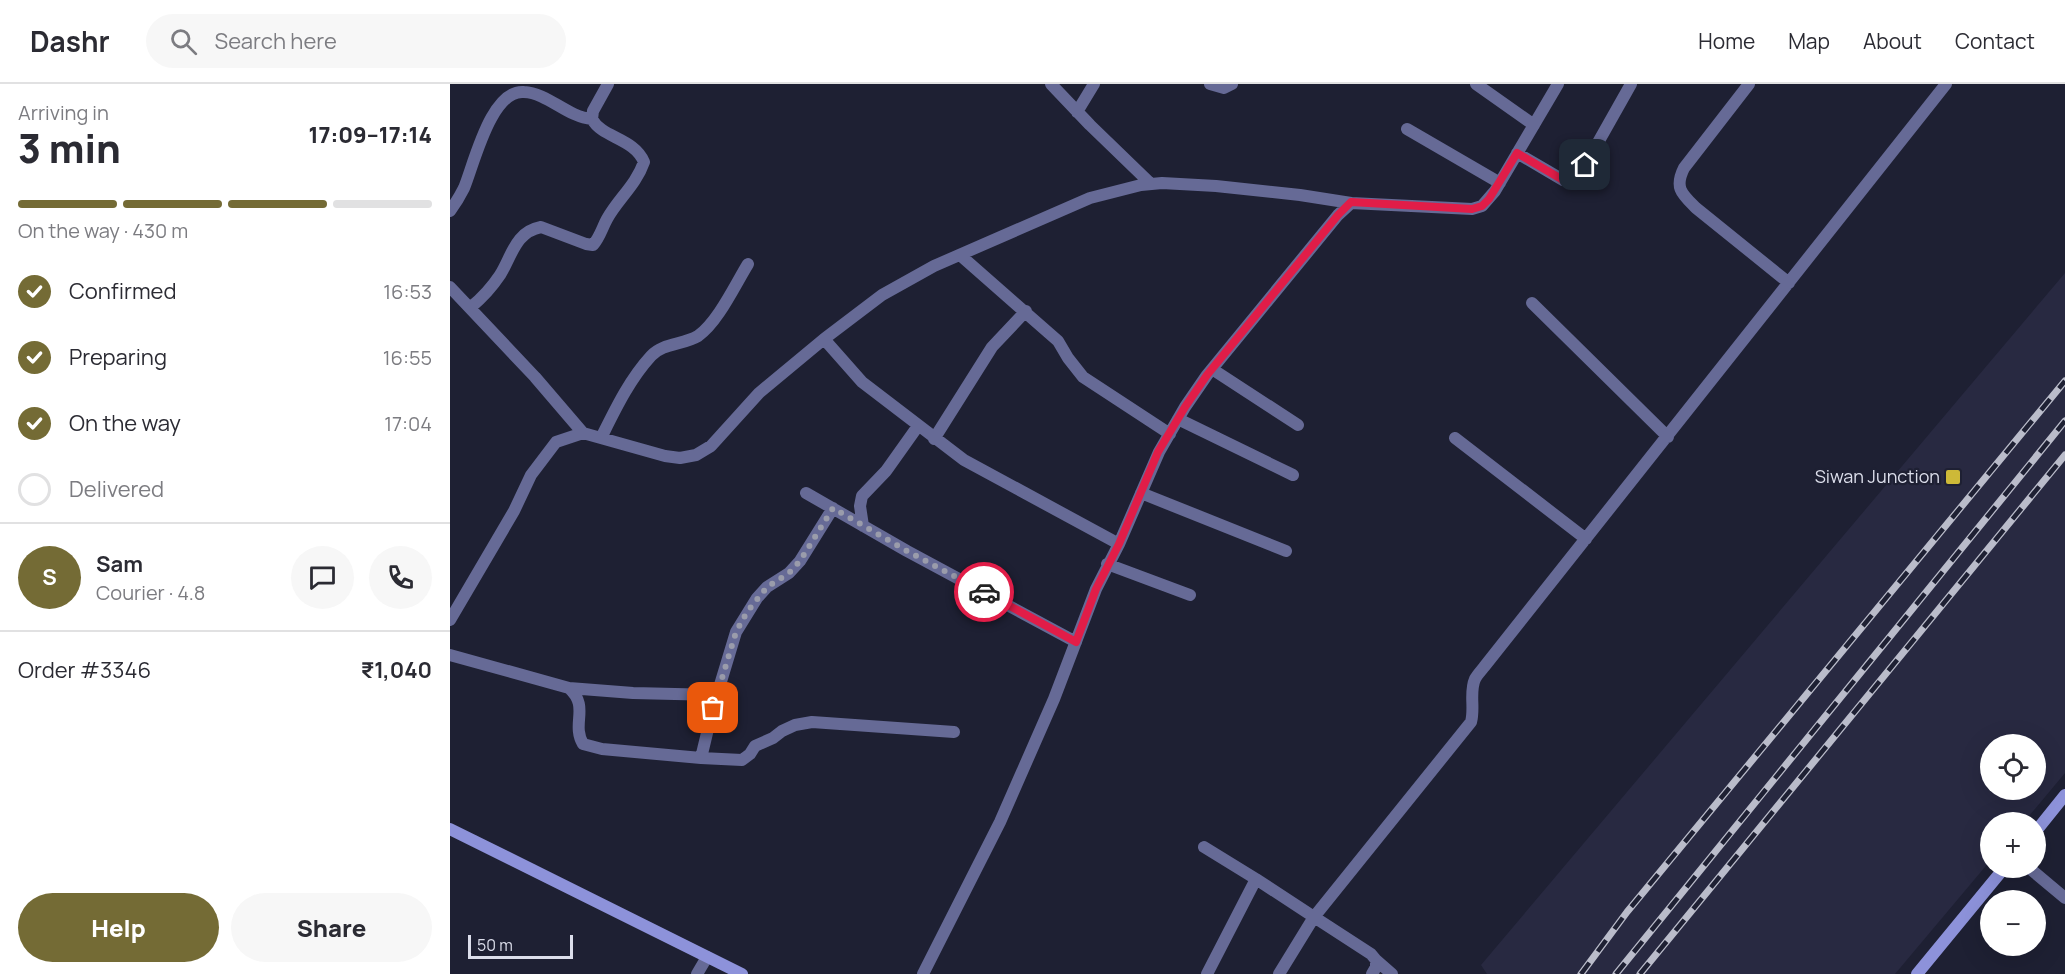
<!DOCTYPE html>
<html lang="en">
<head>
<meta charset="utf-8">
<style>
  :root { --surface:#fff; --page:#f7f7f7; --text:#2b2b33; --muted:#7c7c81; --line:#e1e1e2; --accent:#746b35 }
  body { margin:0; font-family:Manrope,sans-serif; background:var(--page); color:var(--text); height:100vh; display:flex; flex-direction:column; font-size:22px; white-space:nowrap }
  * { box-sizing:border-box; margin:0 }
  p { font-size:20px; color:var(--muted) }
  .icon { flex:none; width:33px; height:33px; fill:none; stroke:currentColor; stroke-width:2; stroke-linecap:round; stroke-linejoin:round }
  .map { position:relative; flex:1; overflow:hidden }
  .sheet { display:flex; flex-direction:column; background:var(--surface); width:450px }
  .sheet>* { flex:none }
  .tools { position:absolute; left:1530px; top:650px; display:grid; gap:12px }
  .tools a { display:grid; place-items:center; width:66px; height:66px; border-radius:50%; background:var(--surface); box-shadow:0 6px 24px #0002; font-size:30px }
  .scale { position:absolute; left:18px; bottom:15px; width:105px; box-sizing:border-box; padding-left:6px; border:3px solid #dcdeeb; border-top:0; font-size:16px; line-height:21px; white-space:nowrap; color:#dcdeeb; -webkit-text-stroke:4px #1e2033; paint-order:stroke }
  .pin { position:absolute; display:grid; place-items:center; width:51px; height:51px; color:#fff; margin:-26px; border-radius:12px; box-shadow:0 3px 9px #0006 }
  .courier { position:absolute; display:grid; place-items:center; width:60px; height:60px; margin:-30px; border:4px solid #e11d48; border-radius:50%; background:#fff; color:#222; box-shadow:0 2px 8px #0007 }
  .summary em { font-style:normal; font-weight:800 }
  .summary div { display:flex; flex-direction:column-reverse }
  .summary { display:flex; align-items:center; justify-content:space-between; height:102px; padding:0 18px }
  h1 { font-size:39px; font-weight:800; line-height:45px }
  .bar { display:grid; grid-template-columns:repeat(4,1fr); gap:9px 6px; align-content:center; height:72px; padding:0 18px }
  .bar i { height:8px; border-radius:4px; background:var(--line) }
  .bar .on { background:var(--accent) }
  .bar p { grid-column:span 4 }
  .line { display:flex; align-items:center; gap:15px; padding:0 18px; border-top:2px solid var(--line) }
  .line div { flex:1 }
  .round { display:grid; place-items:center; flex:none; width:63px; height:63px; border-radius:32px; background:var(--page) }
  ol { padding:0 18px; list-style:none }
  li { display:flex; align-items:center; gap:18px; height:66px }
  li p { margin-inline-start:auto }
  li .icon { padding:6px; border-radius:50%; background:var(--accent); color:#fff; stroke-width:4 }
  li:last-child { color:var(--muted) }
  li i { width:33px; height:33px; border:3px solid var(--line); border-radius:50% }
  .button { display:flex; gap:12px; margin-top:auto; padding:12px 18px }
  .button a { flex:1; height:69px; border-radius:36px; background:var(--accent); color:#fff; font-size:24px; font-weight:800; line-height:69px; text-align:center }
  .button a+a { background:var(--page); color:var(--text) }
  header { display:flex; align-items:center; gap:36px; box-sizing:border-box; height:84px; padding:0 30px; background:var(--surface); border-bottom:2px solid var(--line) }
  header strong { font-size:28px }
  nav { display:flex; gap:33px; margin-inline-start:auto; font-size:21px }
  .search { width:420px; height:54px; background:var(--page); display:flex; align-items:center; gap:15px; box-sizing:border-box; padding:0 21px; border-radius:33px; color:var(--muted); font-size:22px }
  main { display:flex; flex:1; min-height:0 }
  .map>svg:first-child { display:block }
  .built { fill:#282941; fill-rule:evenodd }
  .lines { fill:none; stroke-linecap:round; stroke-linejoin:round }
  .street { stroke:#666a96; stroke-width:12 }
  .secondary { stroke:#8d92da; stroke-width:12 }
  .rail-casing { stroke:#babcca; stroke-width:7 }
  .rail { stroke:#1e2033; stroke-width:4.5; stroke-dasharray:14; stroke-linecap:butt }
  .done { stroke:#9a9cab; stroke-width:6; stroke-dasharray:0 10.8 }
  .route { stroke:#e11d48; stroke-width:8 }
  .poi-dot { fill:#cdb938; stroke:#1e2033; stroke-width:2 }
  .labels { text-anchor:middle; stroke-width:4.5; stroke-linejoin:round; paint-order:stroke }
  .poi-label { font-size:18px; fill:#dcdeeb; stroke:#1e2033; text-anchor:end }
</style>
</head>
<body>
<header>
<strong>Dashr</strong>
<div class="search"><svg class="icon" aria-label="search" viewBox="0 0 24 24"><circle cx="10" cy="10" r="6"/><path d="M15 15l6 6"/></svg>Search here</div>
<nav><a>Home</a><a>Map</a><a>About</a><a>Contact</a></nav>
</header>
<main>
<section class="sheet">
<div class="summary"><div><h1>3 min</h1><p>Arriving in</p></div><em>17:09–17:14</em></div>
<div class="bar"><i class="on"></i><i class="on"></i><i class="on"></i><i></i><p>On the way · 430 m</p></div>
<ol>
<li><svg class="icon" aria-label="check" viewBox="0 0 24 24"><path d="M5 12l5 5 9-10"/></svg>Confirmed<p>16:53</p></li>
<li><svg class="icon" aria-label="check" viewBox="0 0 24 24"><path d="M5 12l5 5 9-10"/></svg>Preparing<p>16:55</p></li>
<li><svg class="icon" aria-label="check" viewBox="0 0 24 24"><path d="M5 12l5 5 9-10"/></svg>On the way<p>17:04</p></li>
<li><i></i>Delivered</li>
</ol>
<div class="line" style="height:108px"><b class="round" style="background:var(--accent);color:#fff">S</b><div><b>Sam</b><p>Courier · 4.8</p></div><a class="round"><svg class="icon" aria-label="chat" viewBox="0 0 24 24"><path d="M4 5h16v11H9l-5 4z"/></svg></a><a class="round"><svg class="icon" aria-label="phone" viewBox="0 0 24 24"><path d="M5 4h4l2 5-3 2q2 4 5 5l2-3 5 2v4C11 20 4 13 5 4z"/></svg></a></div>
<div class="line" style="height:78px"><div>Order #3346</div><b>₹1,040</b></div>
<div class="button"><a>Help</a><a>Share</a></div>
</section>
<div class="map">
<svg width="1615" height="890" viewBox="0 0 1615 890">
  <rect width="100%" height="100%" fill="#1e2033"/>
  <path class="built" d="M1615,189v500l-41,49h-34v39l-95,113h-408l-6,-9zM1540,660h46v45h-46z"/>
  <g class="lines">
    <path class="street" d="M601,0l39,41 61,59
      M760,0l14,4 8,-4
      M1026,0l58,41
      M1299,0l-65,84c-10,20 -2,26 12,40l93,75
      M627,28l17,-28
      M957,45l93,54
      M1067,69l46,27 9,1 6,-3 53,-94
      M0,127c5,-7 10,-15 14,-23 10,-24 27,-99 60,-96 24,1 43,25 68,27
      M510,171l98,86 10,17 15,19 87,57
      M0,203l85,90 48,56
      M1082,219l136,134
      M21,223c11,-9 21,-20 29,-32 12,-19 15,-43 41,-48l45,17 7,1c7,-8 9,-17 14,-26 11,-20 29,-34 37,-57 -10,-24 -42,-24 -52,-43l1,-8 15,-27
      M374,255l38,43 102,78 155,84
      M762,285l86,56
      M728,335l115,56
      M151,354c14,-28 28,-58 50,-82 12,-13 32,-11 47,-20 20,-14 37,-51 50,-72
      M1005,354l131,101
      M484,355l58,-92 34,-36
      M356,409l101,58 169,91
      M691,409l145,58
      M413,442l-3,-20 2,-10 24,-25 32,-45
      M657,480l83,31
      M0,536l64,-109 17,-36 25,-33 27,-9 82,23 15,2 16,-3 15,-9 48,-53 65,-54 58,-44 52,-29 156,-68 51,-13 21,-2 54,3 84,9 51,8
      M0,571l119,33c21,19 2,35 14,56l19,5 99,9 41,2 8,-6 5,-8 18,-8 9,-7 13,-6 17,-3 142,10
      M119,604l64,5 84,2
      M251,674l12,-50 23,-76 21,-34 10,-11 22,-14 11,-12 33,-53
      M754,763l52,32 58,38 157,-195c4,-14 -2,-30 4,-43 2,-4 6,-8 9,-12l462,-583
      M1578,783l37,31
      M926,876l16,14
      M247,890l10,-17
      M473,890l77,-152 54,-123 42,-110 23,-45 40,-92 26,-45 22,-32 131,-160 13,-12 121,6 10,-3 13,-15 63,-107
      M757,890l49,-95
      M829,890l35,-57 57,37 5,6v7l-4,7"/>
    <path class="secondary" d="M0,745l292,145
      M1586,747l29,-36
      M1467,890l88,-107"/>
    <g class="rail-casing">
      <path id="rail" d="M1131,890l46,-62 438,-531
        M1166,890l449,-553
        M1190,890l425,-519"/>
    </g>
    <use href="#rail" class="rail"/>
  </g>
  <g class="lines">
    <path class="done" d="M263,624l23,-76 11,-20 20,-25 22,-14 11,-12 33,-53 74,43 77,41"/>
    <path class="route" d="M534,508l92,50 20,-53 23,-45 39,-92 27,-45 22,-32 131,-160 13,-13 121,7 10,-3 7,-7 28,-46 46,27c15,2 16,-3 22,-15"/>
  </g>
  <rect class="poi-dot" x="1495" y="385" width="16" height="16" rx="3"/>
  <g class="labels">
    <g class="poi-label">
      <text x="1490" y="399">Siwan Junction</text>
    </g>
  </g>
</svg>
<div class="tools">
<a><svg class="icon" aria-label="locate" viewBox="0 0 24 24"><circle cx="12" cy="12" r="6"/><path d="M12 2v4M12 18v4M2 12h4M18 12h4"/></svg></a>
<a>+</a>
<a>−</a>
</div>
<div class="scale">50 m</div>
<div class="pin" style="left:263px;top:624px;background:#ea580c"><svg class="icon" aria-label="bag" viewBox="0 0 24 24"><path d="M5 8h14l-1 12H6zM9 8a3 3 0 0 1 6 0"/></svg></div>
<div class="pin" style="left:1135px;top:81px;background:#1f2937"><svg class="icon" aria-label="home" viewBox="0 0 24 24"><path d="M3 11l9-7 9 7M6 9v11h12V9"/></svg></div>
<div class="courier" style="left:534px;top:508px"><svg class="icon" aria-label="car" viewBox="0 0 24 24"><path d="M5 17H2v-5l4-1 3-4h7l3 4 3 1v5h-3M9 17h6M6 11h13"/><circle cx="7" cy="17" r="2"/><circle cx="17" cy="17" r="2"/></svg></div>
</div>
</main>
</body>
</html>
